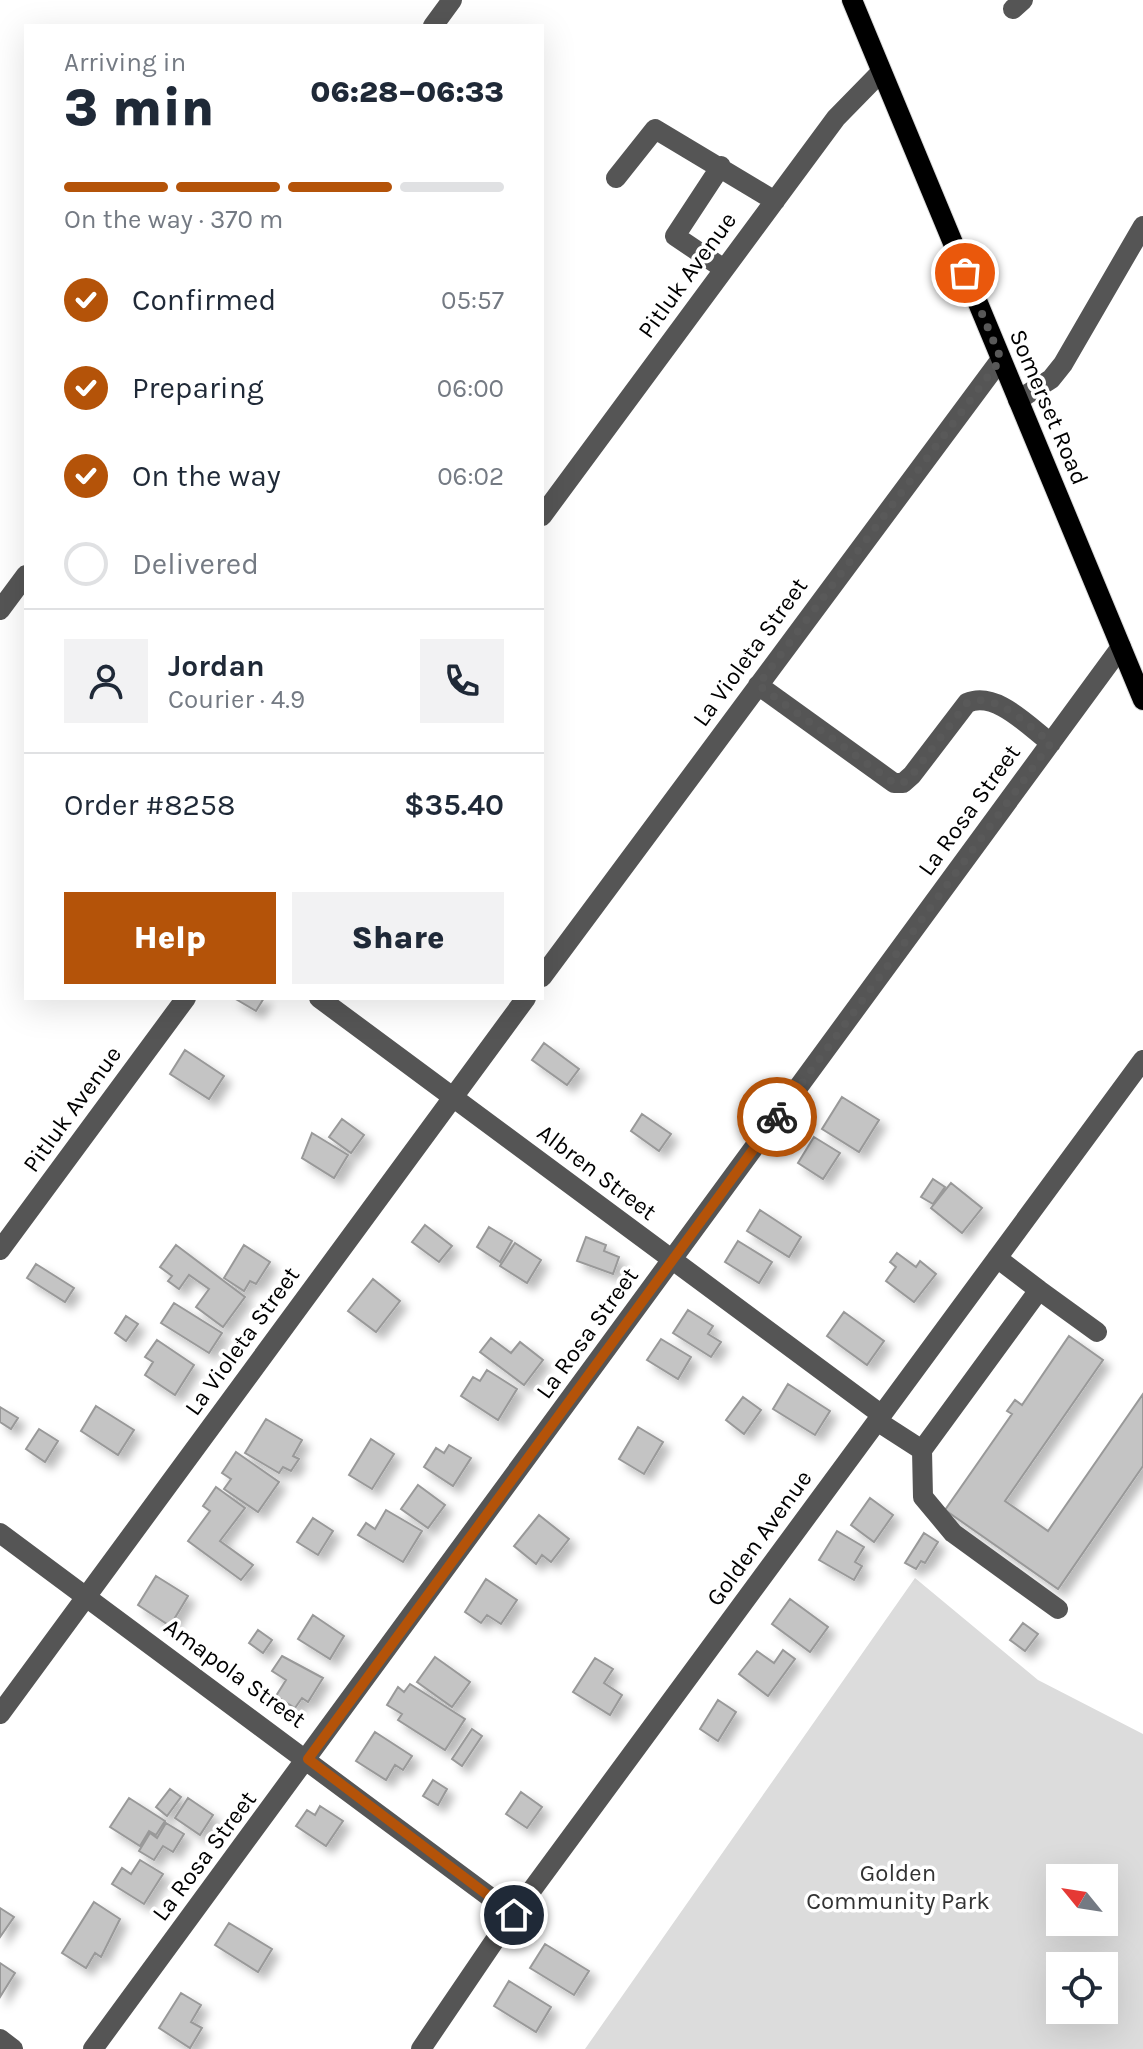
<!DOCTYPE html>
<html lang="en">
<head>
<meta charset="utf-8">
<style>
  :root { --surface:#fff; --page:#f2f2f3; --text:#1f2937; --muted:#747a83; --line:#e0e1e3; --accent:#b45309 }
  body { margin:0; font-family:Karla,sans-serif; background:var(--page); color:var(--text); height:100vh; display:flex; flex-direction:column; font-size:30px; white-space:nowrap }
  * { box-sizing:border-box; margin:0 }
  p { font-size:26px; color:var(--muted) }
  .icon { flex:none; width:44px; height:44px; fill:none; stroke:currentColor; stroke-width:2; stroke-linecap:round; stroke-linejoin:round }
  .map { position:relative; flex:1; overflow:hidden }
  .side { position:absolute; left:24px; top:24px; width:520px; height:976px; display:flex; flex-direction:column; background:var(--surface); border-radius:0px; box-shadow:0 8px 32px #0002 }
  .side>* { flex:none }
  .needle { width:52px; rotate:300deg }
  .tools { position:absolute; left:1046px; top:1864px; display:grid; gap:16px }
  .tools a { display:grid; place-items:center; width:72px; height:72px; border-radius:0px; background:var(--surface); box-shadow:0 8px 32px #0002; font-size:40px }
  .pin { position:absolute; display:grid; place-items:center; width:68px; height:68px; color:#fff; margin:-34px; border:4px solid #fff; border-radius:50%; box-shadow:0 2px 8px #0007 }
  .courier { position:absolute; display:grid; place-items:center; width:80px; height:80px; margin:-40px; border:6px solid #b45309; border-radius:50%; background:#fff; color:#222; box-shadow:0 2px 10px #0007 }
  .head em { font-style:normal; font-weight:800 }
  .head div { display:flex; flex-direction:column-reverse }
  .head { display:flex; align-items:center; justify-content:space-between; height:136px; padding:0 40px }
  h1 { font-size:52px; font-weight:800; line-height:60px }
  .bar { display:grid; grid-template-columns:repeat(4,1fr); gap:12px 8px; align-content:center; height:96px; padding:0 40px }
  .bar i { height:10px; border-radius:6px; background:var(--line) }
  .bar .active { background:var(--accent) }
  .bar p { grid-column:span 4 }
  .line { display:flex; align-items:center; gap:20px; padding:0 40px; border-top:2px solid var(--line) }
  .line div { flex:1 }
  .round { display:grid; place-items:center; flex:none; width:84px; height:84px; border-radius:0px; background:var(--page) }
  ol { padding:0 40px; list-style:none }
  li { display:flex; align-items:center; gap:24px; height:88px }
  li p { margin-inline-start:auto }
  li .icon { padding:8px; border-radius:50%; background:var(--accent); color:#fff; stroke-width:4 }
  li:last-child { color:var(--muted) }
  li i { width:44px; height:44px; border:4px solid var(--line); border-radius:50% }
  .action { display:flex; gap:16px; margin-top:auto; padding:16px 40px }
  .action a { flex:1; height:92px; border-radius:0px; background:var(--accent); color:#fff; font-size:32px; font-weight:800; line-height:92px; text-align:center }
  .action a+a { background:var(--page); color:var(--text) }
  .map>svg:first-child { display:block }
  .green { fill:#dcdcdc; fill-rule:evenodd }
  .building { fill:#c4c4c4; stroke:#999; stroke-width:2; filter:url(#shadow) }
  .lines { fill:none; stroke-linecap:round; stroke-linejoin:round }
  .major-casing { stroke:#dbdbdb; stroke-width:22 }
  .minor { stroke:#555; stroke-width:20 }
  .major { stroke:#000; stroke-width:20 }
  .done { stroke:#595959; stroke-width:8; stroke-dasharray:0 14.4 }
  .route { stroke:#b45309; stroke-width:10 }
  .labels { text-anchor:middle; stroke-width:7; stroke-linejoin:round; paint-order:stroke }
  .street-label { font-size:24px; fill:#000; stroke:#fff }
  .park-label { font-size:24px; fill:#333; stroke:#fff }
</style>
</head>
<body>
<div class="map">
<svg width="1143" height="2049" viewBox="0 0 1143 2049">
  <defs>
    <filter id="shadow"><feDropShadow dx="7" dy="7" stdDeviation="4" flood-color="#0004"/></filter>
  </defs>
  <rect width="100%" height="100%" fill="#fff"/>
  <path class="green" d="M915,1578l123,102 105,54v315h-558zM1060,1878h44v44h-44zM1060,1966h44v44h-44z"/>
  <path class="building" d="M234,998h30l-8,13z
    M544,1043l35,26 -12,16 -35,-25z
    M185,1050l39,26 -15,23 -39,-25z
    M842,1097l37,23 -20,32 -37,-23z
    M642,1114l29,20 -12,17 -28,-20z
    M342,1119l22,16 -13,18 -22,-16z
    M312,1133l36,22 -14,23 -32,-20z
    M814,1137l26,16 -17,26 -25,-16z
    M933,1179l12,8 -12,17 -12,-7z
    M951,1183l31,25 -20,25 -31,-25z
    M760,1210l41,27 -12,20 -42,-26z
    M425,1225l27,21 -13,16 -27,-20z
    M489,1227l23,14 -12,21 -23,-15z
    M586,1237l20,8 -2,6 15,6 -6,17 -36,-13z
    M738,1241l34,21 -13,21 -34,-21z
    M515,1243l26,17 -14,23 -27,-17z
    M176,1245l69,52 -22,30 -27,-20 13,-18 -20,-14 -10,14 -11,-8 4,-5 -12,-9z
    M244,1245l26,17 -14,22 -6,-3 -6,10 -20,-13z
    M897,1253l19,14 4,-6 16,13 -22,28 -28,-21 10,-14 -6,-5z
    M36,1264l38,24 -9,14 -38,-24z
    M373,1279l27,22 -24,31 -28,-21z
    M174,1303l48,30 -13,20 -48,-30z
    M688,1310l25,16 -5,8 13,8 -10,15 -38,-24z
    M844,1312l40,29 -17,24 -40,-29z
    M126,1316l12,8 -12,17 -11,-8z
    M1069,1336l34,24 -98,141 43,30 95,-137v72l-85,123 -113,-79 67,-96 -5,-3 8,-11 7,5z
    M491,1338l20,15 9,-11 23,18 -19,25 -44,-33z
    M661,1339l30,18 -13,22 -31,-19z
    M157,1340l37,25 -19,30 -30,-20 8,-13 -8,-5z
    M487,1370l30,19 -19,31 -37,-24 12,-19 7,4z
    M788,1384l42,27 -15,24 -42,-26z
    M743,1397l18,13 -17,24 -18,-14z
    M96,1406l38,24 -16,25 -37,-24z
    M0,1407l18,11 -7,11 -11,-7z
    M266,1419l36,21 -9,16 6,3 -8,12 -8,-4 -4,6 -34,-20z
    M638,1427l25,15 -19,32 -25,-15z
    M39,1429l19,12 -13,21 -19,-13z
    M371,1439l23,15 -22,35 -23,-14z
    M449,1445l22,13 -18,28 -29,-19 12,-19 8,5z
    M236,1452l43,30 -21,30 -34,-23 7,-10 -9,-6z
    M418,1485l27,20 -17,23 -27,-19z
    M216,1487l29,21 -25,33 33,24 -12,15 -53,-39 22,-30 -7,-5z
    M870,1498l23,17 -19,27 -23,-17z
    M386,1510l36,21 -19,31 -45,-27 8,-12 9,6z
    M539,1515l30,24 -18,23 -9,-7 -6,9 -22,-18z
    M313,1518l20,13 -15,24 -21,-13z
    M837,1531l27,16 -9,15 7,4 -8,14 -35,-20z
    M924,1533l14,9 -13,21 -4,-2 -5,8 -11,-6z
    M156,1576l32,20 -18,30 -32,-21z
    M486,1579l31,21 -16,24 -14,-9 -6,8 -16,-11z
    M790,1599l38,28 -18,25 -38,-28z
    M313,1615l31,21 -14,23 -32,-20z
    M1023,1623l15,11 -13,17 -15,-11z
    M258,1630l14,10 -9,13 -14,-10z
    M783,1650l12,9 -27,37 -29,-22 18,-23 17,12z
    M282,1656l41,22 -15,24 -6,-4 -7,10 -19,-12 10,-16 -14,-9z
    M435,1657l35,25 -18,25 -35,-25z
    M595,1658l18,11 -9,14 18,12 -12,20 -37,-23z
    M410,1684l55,35 -20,31 -47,-30 4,-6 -15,-9 11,-18 6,5z
    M718,1700l18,12 -18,29 -18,-12z
    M472,1729l10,7 -20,30 -10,-7z
    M375,1732l37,24 -9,14 -8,-5 -9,15 -30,-19z
    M433,1780l14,9 -9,16 -15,-9z
    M170,1789l11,8 -14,19 -11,-9z
    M521,1792l21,15 -15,21 -21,-14z
    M129,1798l36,23 -9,14 -7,-4 -9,15 -30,-19z
    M188,1798l25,17 -13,20 -25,-17z
    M320,1806l23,15 -17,25 -30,-20 11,-16 8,5z
    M166,1823l18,11 -11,18 -10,-6 -9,14 -15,-9 11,-18 7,5z
    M140,1860l23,14 -19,30 -32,-20 10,-16 9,6z
    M94,1902l26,17 -19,38 -6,-4 -9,15 -24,-15z
    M0,1908l14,9 -14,20z
    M229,1923l43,26 -14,23 -43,-27z
    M545,1944l44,27 -15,24 -44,-27z
    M0,1963l15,10 -15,24z
    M509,1981l42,26 -15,25 -42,-26z
    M181,1993l20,12 -10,17 11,6 -12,20 -31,-20z"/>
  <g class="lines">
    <g class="major-casing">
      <path id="major" d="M852,0l291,700"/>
    </g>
    <path class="minor" d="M1013,9l10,-9
      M433,26l19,-26
      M721,166l-46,70 49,33
      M616,178l39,-49 120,72
      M1018,400l33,-21 12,-15 80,-138
      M542,516l294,-398 45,-46
      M0,610l26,-35
      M758,685l136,98h9l9,-8 55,-72c29,-13 62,24 84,40
      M542,977l459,-618
      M319,998l563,417
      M0,1250l186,-252
      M1039,1290l58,42
      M877,1421l45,29 117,-160 -42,-32
      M922,1450l1,47 30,36 105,76
      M0,1533l514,382
      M0,1714l526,-716
      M0,2039l13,10
      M93,2049l1028,-1402
      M421,2049l74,-109 648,-880"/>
    <use href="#major" class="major"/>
  </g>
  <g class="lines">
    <path class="done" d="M777,1117l274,-374c-22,-16 -55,-53 -84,-40l-55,72 -9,8h-9l-136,-98 243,-326 -36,-86"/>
    <path class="route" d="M514,1915l-206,-156 469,-642"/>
  </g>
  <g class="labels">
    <g class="street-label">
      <text transform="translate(687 275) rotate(-54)" y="8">Pitluk Avenue</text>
      <text transform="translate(1049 407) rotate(67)" y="8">Somerset Road</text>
      <text transform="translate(750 652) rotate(-54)" y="8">La Violeta Street</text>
      <text transform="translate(969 810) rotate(-54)" y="8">La Rosa Street</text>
      <text transform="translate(72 1109) rotate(-54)" y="8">Pitluk Avenue</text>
      <text transform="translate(597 1172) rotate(37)" y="8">Albren Street</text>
      <text transform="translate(587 1333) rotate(-54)" y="8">La Rosa Street</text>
      <text transform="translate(242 1341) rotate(-54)" y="8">La Violeta Street</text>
      <text transform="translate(759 1538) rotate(-54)" y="8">Golden Avenue</text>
      <text transform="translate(235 1673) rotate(36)" y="8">Amapola Street</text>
      <text transform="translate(204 1856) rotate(-53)" y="8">La Rosa Street</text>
    </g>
    <g class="park-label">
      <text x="898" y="1881">Golden<tspan x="898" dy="28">Community Park</tspan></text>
    </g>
  </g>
</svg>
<div class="tools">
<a><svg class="needle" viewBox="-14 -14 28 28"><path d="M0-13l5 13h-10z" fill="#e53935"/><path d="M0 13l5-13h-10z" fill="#747a83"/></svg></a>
<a><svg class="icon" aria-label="locate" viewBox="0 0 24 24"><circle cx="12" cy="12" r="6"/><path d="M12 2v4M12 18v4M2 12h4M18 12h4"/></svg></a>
</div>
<div class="pin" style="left:965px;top:273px;background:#ea580c"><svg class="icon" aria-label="bag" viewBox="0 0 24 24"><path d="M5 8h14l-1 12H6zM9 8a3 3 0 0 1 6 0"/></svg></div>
<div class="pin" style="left:514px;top:1915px;background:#1f2937"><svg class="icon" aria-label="home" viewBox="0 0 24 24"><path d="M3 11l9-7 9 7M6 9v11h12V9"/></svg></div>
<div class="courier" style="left:777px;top:1117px"><svg class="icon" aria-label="bike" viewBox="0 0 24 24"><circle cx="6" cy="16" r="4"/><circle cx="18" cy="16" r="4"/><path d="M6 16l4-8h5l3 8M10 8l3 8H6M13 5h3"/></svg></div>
<section class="side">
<div class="head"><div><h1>3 min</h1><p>Arriving in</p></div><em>06:28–06:33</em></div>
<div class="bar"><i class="active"></i><i class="active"></i><i class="active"></i><i></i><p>On the way · 370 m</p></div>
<ol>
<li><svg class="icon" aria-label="check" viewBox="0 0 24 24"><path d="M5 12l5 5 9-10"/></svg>Confirmed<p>05:57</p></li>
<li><svg class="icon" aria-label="check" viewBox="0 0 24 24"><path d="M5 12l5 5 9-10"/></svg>Preparing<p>06:00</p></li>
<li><svg class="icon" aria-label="check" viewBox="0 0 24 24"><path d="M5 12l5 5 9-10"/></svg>On the way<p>06:02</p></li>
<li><i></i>Delivered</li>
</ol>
<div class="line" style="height:144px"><a class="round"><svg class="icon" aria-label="person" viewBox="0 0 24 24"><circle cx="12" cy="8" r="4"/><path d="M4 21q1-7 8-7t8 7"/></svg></a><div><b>Jordan</b><p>Courier · 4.9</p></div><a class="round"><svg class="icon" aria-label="phone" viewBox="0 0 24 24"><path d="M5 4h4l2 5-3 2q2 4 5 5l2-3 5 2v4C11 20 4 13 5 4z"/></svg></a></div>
<div class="line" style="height:104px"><div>Order #8258</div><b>$35.40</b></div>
<div class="action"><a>Help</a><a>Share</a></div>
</section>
</div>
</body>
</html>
